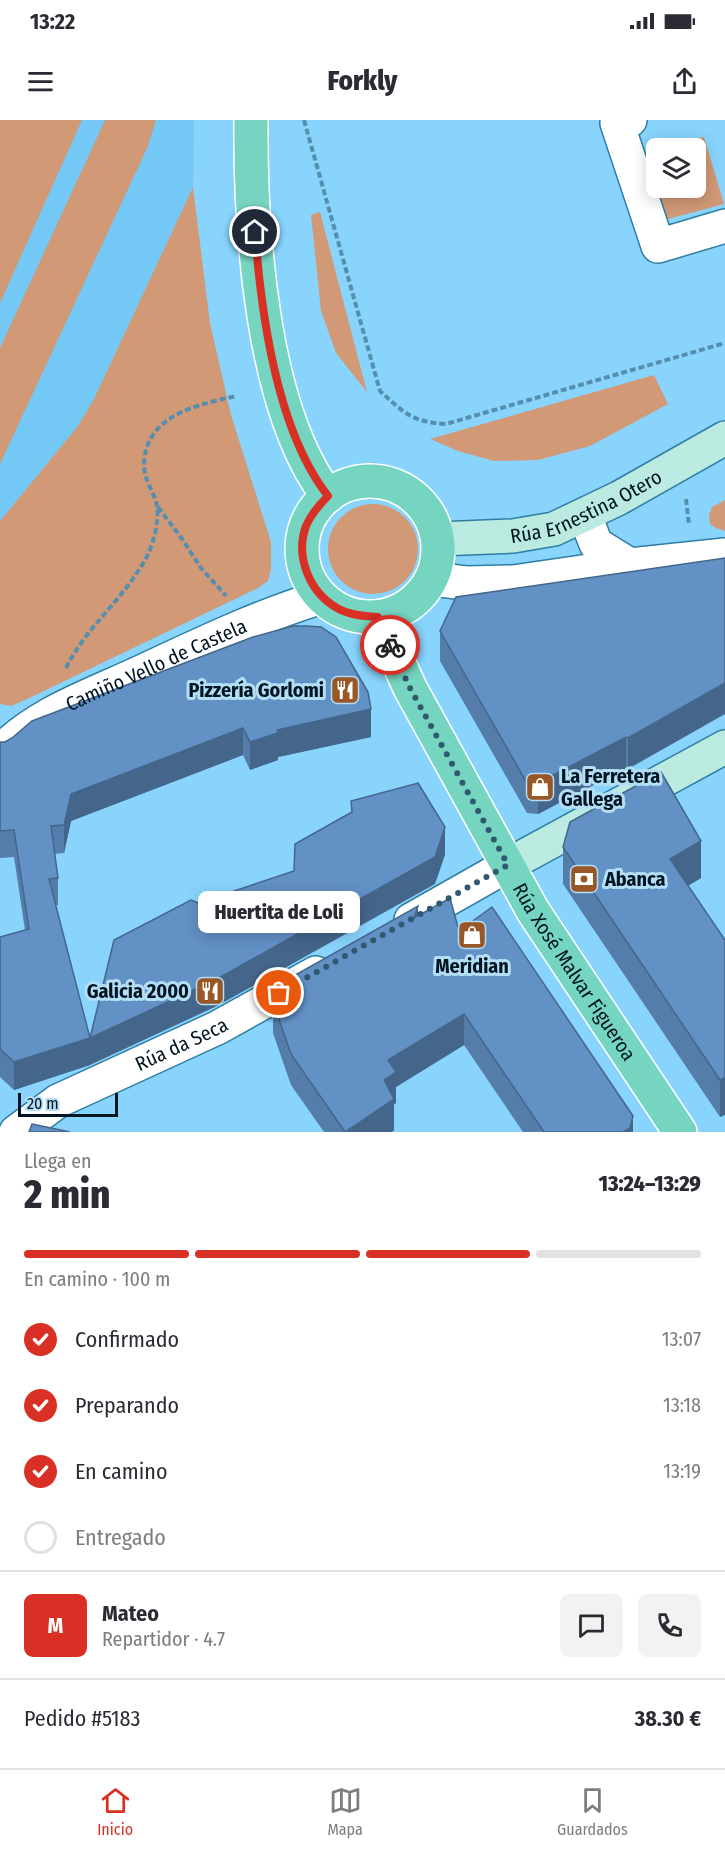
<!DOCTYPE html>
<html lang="es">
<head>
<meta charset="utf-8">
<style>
  :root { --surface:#fff; --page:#f2f2f3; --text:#2b2b33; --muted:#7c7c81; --line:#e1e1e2; --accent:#d93025 }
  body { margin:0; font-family:"Fira Sans Condensed",sans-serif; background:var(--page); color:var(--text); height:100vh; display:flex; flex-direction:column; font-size:22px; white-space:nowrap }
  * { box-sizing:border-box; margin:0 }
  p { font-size:20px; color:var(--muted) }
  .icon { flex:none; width:33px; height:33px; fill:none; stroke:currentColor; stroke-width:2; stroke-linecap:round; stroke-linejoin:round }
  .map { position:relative; height:1012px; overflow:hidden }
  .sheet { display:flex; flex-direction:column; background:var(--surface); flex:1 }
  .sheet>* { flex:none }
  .controls { position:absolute; left:646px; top:18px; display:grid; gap:12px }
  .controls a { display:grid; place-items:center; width:60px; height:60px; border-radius:9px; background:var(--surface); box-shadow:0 3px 15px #0003; font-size:30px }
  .scale { position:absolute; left:18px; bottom:15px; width:100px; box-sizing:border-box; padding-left:6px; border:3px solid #001521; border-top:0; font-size:16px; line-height:21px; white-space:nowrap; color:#001521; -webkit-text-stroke:4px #b2def6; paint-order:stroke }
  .pin { position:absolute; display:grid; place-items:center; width:51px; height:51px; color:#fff; margin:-26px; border:3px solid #fff; border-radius:50%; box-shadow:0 2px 6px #0007 }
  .courier { position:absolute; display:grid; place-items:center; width:60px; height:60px; margin:-30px; border:4px solid #d93025; border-radius:50%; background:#fff; color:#222; box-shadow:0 2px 8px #0007 }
  .bubble { position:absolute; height:42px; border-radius:9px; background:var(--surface); box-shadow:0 3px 15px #0003; font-size:20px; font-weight:800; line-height:42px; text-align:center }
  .summary em { font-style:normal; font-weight:800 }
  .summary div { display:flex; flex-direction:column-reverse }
  .summary { display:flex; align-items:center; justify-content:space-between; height:102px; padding:0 24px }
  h1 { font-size:39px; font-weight:800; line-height:45px }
  .bar { display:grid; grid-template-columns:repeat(4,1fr); gap:9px 6px; align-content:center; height:72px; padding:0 24px }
  .bar i { height:8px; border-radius:4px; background:var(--line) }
  .bar .selected { background:var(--accent) }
  .bar p { grid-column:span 4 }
  .line { display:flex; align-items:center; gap:15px; padding:0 24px; border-top:2px solid var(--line) }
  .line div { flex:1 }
  .round { display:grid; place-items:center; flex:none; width:63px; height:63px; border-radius:9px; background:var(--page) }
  ol { padding:0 24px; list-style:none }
  li { display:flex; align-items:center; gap:18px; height:66px }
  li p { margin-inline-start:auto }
  li .icon { padding:6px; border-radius:50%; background:var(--accent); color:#fff; stroke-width:4 }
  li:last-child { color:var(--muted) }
  li i { width:33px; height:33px; border:3px solid var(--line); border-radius:50% }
  .status { display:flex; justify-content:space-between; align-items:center; height:42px; padding:0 30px; background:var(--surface); direction:ltr }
  .status svg { height:16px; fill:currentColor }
  header { display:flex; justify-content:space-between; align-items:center; height:78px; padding:0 24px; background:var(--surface); font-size:27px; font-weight:800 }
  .menu { display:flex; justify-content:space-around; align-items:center; height:84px; border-top:2px solid var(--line); background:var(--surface); font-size:16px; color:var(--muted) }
  .menu a { display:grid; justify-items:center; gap:3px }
  .menu .selected { color:var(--accent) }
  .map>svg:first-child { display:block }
  .built { fill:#73c8f5 }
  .green { fill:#d19976 }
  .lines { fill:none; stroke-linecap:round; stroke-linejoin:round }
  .street-casing { stroke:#2e7ea3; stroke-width:36 }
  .secondary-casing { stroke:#2e7ea3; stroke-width:36 }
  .primary-casing { stroke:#fff; stroke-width:36 }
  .path { stroke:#568ead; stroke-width:4; stroke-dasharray:6 3; stroke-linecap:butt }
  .street { stroke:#fff; stroke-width:33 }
  .secondary { stroke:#baeae0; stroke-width:33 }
  .primary { stroke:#76d5c1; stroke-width:33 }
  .wall { fill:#547daa }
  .shaded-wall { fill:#45668b }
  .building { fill:#6291c6; stroke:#45668b; stroke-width:1.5 }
  .done { stroke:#30586e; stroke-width:6; stroke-dasharray:0 10.8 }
  .route { stroke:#d93025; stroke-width:8 }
  .labels { text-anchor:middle; stroke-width:6; stroke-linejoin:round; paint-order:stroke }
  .street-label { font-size:20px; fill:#001521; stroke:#b2def6 }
  .poi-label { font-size:20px; font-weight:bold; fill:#001521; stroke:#b2def6; text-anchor:end }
</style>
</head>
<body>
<div class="status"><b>13:22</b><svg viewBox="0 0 49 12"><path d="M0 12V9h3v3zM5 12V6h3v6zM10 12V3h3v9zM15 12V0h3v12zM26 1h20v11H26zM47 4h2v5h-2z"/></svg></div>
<header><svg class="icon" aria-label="menu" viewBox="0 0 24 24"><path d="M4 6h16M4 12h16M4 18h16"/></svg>Forkly<svg class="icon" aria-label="share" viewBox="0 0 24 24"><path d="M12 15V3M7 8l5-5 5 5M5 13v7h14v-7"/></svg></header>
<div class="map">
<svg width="725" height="1012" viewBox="0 0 725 1012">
  <rect width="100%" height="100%" fill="#88d4fd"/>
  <path class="built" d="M0,0h194l-1,67 -99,212 -16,27 -78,95z"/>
  <path class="green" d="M0,0h82l-82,183z
    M105,0h51l-8,26 -148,318v-116z
    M704,17l20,67 -67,18 -15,-67 15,-4v37h39v-40h-31z
    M193,67l17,136 21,92 40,127v27l-3,12 -10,7 -235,113 -12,5 -11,-2v-183l78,-95 16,-27z
    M320,92l47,180 -31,-39 -15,-42 -10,-96z
    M654,255l14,29 -78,42 -52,14 -44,1 -36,-10 -28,-12z
    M725,380v31l-9,-3 -6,-4 -1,-8 3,-9z
    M328 429a45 45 0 1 1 90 0a45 45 0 1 1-90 0Z"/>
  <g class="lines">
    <g class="street-casing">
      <g id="street">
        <path d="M630,0l-13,3 41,123 67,-20"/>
        <path d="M585,396l11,28 34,21"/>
        <path d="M432,459l34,4 47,-1 117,-17 95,-10"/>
        <path id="s1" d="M0,632c37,-39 92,-57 139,-79 60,-28 120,-57 183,-76"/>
        <path d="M411,800l97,-55"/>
        <path id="s2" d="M16,1012l42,-31 159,-73 99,-55"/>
      </g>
    </g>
    <g class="secondary-casing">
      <g id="secondary">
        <path id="s3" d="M438,419l75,-3 41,-7 65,-31 106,-60"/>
        <path d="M508,745l217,-118"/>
      </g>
    </g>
    <g class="primary-casing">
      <g id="primary">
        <path d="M251,0c-1,108 10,289 77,376"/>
        <circle cx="370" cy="429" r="68"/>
        <path id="s4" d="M378,497l32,71 123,223 147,221"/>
      </g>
    </g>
    <path class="path" d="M304,0l76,271c24,22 32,31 66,33l279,-81
      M686,379l3,26
      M158,387l24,32 19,29 25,28
      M66,548c21,-43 62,-72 83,-116 5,-12 10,-31 8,-45 -1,-10 -8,-20 -11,-30 -3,-8 -2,-19 0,-27 11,-38 56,-46 90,-54"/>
    <use href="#street" class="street"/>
    <use href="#secondary" class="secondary"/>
    <use href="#primary" class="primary"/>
  </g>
  <path class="wall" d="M725,438l-97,211 -2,-1 -88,46 -11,-1 -87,-152v-30z
    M253,517l118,100 -93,20v3l-28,10 -7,-15 -172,66 -7,32 -10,1 4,24v27h-2l34,160 -76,25 -14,-13v-140l25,-7 -11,-73 -14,1v-116h5z
    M563,727l138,31 -13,8 37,54 -5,177 -157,-233z
    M418,796l41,15 174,201h-110l-59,-87 -68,42v16l-2,1v26l-2,2h-68l-33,-47 -18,-52v-31z"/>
  <path class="shaded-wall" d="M725,563v31l-97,55v-31z
    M371,589v28l-93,20v3l-28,10v-28l27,-12z
    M243,608v27l-172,66 -7,32v-28l7,-31z
    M626,617v31l-88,46v-31z
    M445,707v28l-10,29 -218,122 -127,59v-27z
    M701,721v37l-31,18v-37z
    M418,786v31l-4,-19z
    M464,894v31l-68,42v16l-2,1v26l-2,2h-46l38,-52 4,-20z
    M90,918v27l-76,25v-28z
    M725,958v37l-5,2v-37z
    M633,996v16h-10z"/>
  <path class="building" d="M725,438v125l-97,55 -2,-1 -88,46h-11l-87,-152 16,-34z
    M293,506h13l15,1 15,10 32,55 3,17 -94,21 1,3 -28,9 -7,-14 -172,66 -7,31 -13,1 7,52 -9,1 41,159 -76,24 -14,-13v-112l29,-8 -15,-99 -14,1v-89h5l7,-4 20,-17 221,-84z
    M661,652l40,69 -31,18 55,81v138l-5,2 -157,-233 7,-25z
    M418,663l27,44 -10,30 -218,122 -127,59 24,-98 77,-40 7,3 96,-32 1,-27 57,-32 -1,-11z
    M450,778l9,33 33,-24 141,209 -3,12 -7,4h-79l-80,-118 -76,46 8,12 -12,8 10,19 -49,33 -54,-78 -18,-52 8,-19 137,-77 -4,12z
    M32,1004l38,8h-41z"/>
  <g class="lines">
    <path class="done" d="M279,873l229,-128 -98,-177 -20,-43"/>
    <path class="route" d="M255,112c6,81 22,199 73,264 -9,9 -17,18 -22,30 -11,30 3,66 31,82 12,7 27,8 41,9l12,28"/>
  </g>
  <defs>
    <g id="restaurant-square" transform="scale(1.5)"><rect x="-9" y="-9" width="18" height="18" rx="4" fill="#995626" stroke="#b2def6"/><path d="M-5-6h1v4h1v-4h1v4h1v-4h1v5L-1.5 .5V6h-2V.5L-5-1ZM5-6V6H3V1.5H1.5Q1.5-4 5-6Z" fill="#fff"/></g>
    <g id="shop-square" transform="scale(1.5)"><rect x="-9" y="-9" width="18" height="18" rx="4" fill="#995626" stroke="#b2def6"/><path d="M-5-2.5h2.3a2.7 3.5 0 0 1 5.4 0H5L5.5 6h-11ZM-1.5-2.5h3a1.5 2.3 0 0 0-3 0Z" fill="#fff"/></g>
    <g id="bank-square" transform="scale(1.5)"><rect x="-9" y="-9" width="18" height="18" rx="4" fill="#995626" stroke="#b2def6"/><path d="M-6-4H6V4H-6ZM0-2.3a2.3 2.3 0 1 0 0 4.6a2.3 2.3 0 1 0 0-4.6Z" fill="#fff"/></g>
  </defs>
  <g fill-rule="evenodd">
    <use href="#restaurant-square" x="345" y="570"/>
    <use href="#shop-square" x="540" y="667"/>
    <use href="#bank-square" x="584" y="759"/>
    <use href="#shop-square" x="472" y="815"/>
    <use href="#restaurant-square" x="210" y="871"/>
  </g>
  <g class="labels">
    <g class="street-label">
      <text dy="7" stroke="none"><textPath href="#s3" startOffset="154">Rúa Ernestina Otero</textPath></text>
      <text dy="7" stroke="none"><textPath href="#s1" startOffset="180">Camiño Vello de Castela</textPath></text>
      <text dy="7" stroke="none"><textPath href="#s4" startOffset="406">Rúa Xosé Malvar Figueroa</textPath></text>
      <text dy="7" stroke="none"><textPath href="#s2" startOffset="188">Rúa da Seca</textPath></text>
    </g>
    <g class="poi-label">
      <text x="324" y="577">Pizzería Gorlomi</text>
      <text x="561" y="663" text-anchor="start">La Ferretera<tspan x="561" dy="23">Gallega</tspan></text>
      <text x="605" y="766" text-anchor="start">Abanca</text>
      <text x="472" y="853" text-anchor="middle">Meridian</text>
      <text x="189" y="878">Galicia 2000</text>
    </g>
  </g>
</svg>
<div class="controls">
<a><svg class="icon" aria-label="layers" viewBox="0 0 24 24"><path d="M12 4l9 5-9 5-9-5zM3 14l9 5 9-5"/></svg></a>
</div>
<div class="scale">20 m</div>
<div class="pin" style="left:279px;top:873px;background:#ea580c"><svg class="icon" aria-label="bag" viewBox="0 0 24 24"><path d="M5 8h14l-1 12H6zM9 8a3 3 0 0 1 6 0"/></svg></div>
<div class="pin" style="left:255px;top:112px;background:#1f2937"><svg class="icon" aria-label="home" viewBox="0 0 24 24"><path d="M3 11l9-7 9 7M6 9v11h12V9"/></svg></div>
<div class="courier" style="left:390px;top:525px"><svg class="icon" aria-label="bike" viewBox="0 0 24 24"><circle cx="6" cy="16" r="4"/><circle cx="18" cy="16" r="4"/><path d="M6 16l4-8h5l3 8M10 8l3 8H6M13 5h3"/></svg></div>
<div class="bubble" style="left:198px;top:771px;width:162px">Huertita de Loli</div>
</div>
<section class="sheet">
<div class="summary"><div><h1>2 min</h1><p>Llega en</p></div><em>13:24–13:29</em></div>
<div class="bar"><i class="selected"></i><i class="selected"></i><i class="selected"></i><i></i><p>En camino · 100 m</p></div>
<ol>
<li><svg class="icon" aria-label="check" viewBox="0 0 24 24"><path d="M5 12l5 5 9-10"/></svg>Confirmado<p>13:07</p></li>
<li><svg class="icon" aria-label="check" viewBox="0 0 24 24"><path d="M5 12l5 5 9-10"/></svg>Preparando<p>13:18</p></li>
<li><svg class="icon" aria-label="check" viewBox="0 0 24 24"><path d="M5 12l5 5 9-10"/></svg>En camino<p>13:19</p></li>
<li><i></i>Entregado</li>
</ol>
<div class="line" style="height:108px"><b class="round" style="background:var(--accent);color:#fff">M</b><div><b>Mateo</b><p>Repartidor · 4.7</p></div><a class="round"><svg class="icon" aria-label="chat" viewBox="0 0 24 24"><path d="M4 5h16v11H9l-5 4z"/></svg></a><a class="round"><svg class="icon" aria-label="phone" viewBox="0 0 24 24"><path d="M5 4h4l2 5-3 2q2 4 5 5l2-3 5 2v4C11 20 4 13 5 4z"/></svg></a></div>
<div class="line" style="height:78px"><div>Pedido #5183</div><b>38.30 €</b></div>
</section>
<nav class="menu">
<a class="selected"><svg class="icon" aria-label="home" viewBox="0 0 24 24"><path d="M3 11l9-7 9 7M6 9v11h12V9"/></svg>Inicio</a>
<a><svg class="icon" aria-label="map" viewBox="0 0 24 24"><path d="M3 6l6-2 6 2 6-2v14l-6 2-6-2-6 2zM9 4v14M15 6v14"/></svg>Mapa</a>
<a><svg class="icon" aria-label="saved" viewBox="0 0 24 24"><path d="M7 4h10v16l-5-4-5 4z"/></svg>Guardados</a>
</nav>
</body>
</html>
